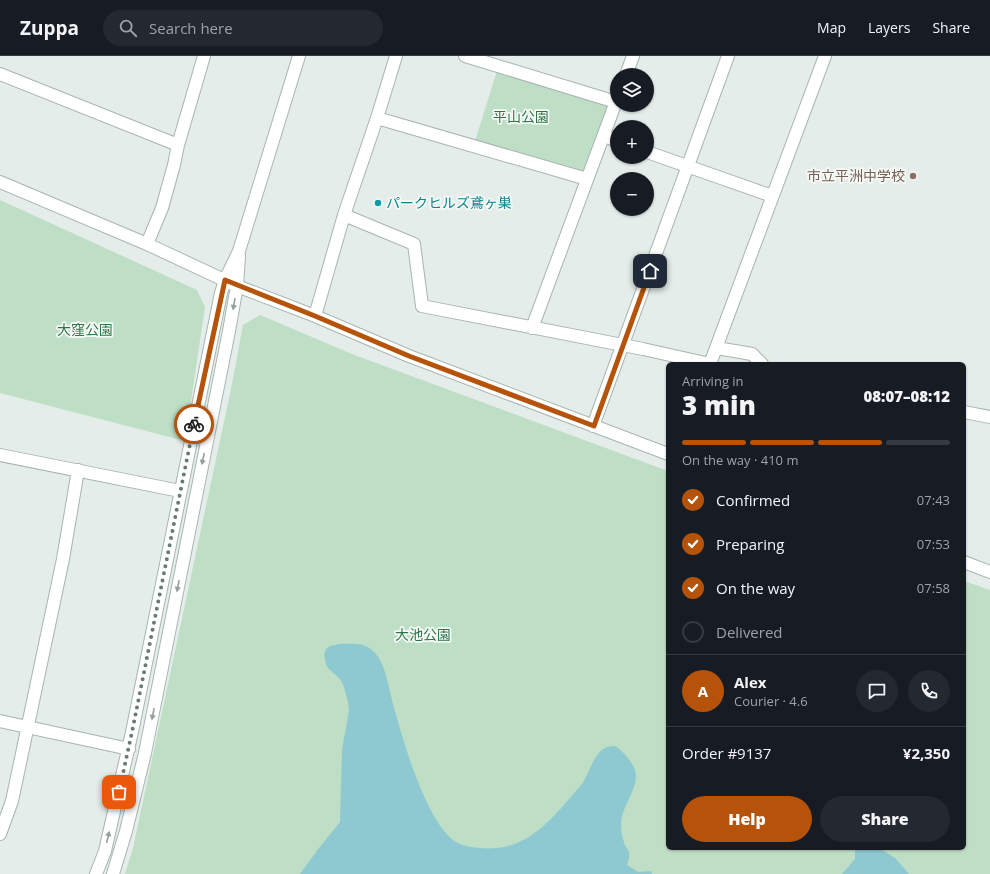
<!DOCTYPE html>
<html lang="en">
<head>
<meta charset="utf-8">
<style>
  :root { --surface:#171b24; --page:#242831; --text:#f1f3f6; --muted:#9ea1a6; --line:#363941; --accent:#b45309 }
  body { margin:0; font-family:"Open Sans","Noto Sans JP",sans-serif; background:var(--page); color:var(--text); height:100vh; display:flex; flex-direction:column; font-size:15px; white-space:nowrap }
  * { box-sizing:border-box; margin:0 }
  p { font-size:13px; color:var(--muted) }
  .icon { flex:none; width:22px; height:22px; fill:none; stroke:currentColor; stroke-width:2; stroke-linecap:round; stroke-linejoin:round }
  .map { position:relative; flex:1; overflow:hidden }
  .details { position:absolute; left:666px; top:306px; width:300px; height:488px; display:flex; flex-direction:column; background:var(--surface); border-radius:6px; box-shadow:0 1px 3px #0004 }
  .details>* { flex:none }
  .controls { position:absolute; left:610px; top:12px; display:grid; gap:8px }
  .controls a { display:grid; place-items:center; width:44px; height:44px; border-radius:50%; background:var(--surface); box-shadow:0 1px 3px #0004; font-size:20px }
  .pin { position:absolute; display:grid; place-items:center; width:34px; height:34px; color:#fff; margin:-17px; border-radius:8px; box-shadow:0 2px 6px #0006 }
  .courier { position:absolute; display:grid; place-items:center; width:40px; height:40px; margin:-20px; border:3px solid #b45309; border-radius:50%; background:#fff; color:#222; box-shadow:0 1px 5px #0007 }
  .head em { font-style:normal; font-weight:800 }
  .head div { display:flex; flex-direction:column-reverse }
  .head { display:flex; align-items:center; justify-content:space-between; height:68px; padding:0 16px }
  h1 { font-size:26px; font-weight:800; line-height:30px }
  .bar { display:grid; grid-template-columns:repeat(4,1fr); gap:6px 4px; align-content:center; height:48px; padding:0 16px }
  .bar i { height:5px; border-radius:3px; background:var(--line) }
  .bar .selected { background:var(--accent) }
  .bar p { grid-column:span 4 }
  .line { display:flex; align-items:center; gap:10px; padding:0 16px; border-top:1px solid var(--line) }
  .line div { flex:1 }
  .round { display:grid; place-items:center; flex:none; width:42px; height:42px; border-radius:21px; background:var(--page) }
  ol { padding:0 16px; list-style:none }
  li { display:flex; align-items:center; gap:12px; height:44px }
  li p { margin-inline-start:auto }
  li .icon { padding:4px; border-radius:50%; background:var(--accent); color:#fff; stroke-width:4 }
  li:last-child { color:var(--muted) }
  li i { width:22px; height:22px; border:2px solid var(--line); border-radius:50% }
  .action { display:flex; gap:8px; margin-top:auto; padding:8px 16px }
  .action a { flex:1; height:46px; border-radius:24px; background:var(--accent); color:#fff; font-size:16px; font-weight:800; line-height:46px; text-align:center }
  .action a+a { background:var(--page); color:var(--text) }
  header { display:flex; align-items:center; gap:24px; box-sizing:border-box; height:56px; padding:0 20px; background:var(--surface); border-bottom:1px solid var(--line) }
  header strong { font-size:19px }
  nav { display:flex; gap:22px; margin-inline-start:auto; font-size:14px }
  .search { width:280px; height:36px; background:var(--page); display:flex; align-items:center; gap:10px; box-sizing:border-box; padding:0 14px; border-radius:22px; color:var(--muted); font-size:15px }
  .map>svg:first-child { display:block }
  .green { fill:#bedec5 }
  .water { fill:#8ec8d1 }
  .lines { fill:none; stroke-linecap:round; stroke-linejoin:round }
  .minor-casing { stroke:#a7b5b0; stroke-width:14 }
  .minor { stroke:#fff; stroke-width:12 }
  .oneway { fill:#929f9b }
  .done { stroke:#677c75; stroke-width:4; stroke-dasharray:0 7.2 }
  .route { stroke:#b45309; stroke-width:5 }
  .education-dot { fill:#8d6e63; stroke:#f5faf7; stroke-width:1.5 }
  .culture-dot { fill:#0f9aa8; stroke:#f5faf7; stroke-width:1.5 }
  .labels { text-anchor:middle; stroke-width:3.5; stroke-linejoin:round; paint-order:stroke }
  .park-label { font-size:14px; fill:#2e7548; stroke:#f5faf7 }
  .education-label { font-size:14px; fill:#785e54; stroke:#f5faf7; text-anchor:end }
  .culture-label { font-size:14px; fill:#0d838f; stroke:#f5faf7; text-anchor:start }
</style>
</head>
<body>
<header>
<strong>Zuppa</strong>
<div class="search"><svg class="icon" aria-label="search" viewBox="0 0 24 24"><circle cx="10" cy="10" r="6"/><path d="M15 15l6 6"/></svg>Search here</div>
<nav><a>Map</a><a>Layers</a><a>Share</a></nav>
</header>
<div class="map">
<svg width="990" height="818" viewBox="0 0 990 818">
  <rect width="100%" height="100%" fill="#e4ede9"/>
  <path class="green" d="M497,15l108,33 3,6 -23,60 -6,2 -104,-31z
    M0,144l197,90 8,17 -20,134 -185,-48z
    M260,259l92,39 316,117v377h296v-267l26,9v284h-865l8,-26 98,-459 12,-64z"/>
  <path class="water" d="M340,588c11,0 23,-2 32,6 13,11 16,34 20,50 9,34 34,124 64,142 7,4 15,5 23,6 50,5 74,-31 103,-64 9,-13 13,-40 33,-38 5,3 11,9 15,15 17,21 -8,40 -9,63 0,7 1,14 4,21 1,3 4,5 4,8 1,3 -1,9 -2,12l11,7 13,-1 1,3h-352l19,-26 21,-26 2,-72 7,-39 -1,-9 -5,-18 -3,-5 -12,-11 -2,-4 -2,-9 2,-6 4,-3z
    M855,792h24l16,10 14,16h-67l13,-15z"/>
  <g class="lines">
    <g class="minor-casing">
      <path id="minor" d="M465,0l151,46
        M0,18l178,71
        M626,19l7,-19
        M377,62l210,61
        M604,80l13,5
        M647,96l125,44
        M0,126l147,62 90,42 78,30 94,40 259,98
        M344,159l70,29 8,62 221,43 67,15
        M147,188l15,-36 12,-43 4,-20 26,-89
        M315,260l29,-101 33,-97 19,-62
        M532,272l85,-229
        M717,292l35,6 10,10
        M710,308l115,-308
        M964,356l26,5
        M593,370l135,-370
        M0,399l180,36
        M964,506l26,10
        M0,665l129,28
        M0,778l12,-33 51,-242 15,-89
        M96,818l9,-23 27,-119 89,-439 4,-13 14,-29 60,-195
        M113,818l13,-43 19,-78 84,-422 8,-45 2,-30"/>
    </g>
    <use href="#minor" class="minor"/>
  </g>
  <defs><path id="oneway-solid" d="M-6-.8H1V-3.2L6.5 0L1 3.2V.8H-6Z"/></defs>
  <g class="oneway">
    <use href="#oneway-solid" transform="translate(234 248) rotate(100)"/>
    <use href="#oneway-solid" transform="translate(203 403) rotate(102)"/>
    <use href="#oneway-solid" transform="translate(178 530) rotate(101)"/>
    <use href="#oneway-solid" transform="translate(153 658) rotate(101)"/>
    <use href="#oneway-solid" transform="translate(108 781) rotate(-77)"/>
  </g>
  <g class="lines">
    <path class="done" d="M119,736l13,-60 62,-308"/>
    <path class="route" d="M194,368l31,-144 90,36 94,40 185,70 56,-155"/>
  </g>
  <circle class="education-dot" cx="913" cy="120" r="4"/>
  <circle class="culture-dot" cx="378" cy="147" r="4"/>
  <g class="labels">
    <g class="park-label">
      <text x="521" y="66">平山公園</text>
      <text x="85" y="279">大窪公園</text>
      <text x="423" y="584">大池公園</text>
    </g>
    <g class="education-label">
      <text x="905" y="125">市立平洲中学校</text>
    </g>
    <g class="culture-label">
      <text x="386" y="152">パークヒルズ鳶ヶ巣</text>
    </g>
  </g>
</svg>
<div class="controls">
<a><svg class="icon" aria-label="layers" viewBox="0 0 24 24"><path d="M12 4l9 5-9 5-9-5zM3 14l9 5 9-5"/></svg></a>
<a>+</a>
<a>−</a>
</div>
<div class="pin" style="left:119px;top:736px;background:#ea580c"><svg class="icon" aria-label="bag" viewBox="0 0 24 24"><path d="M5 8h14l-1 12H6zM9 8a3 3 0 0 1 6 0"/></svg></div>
<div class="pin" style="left:650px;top:215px;background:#1f2937"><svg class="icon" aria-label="home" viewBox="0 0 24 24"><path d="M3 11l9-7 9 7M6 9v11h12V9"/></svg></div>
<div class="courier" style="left:194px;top:368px"><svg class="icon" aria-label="bike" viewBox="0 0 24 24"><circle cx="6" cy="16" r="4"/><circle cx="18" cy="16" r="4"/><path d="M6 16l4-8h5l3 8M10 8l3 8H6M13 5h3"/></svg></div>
<section class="details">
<div class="head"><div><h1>3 min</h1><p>Arriving in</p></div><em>08:07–08:12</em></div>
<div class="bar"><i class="selected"></i><i class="selected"></i><i class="selected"></i><i></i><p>On the way · 410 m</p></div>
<ol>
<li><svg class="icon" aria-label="check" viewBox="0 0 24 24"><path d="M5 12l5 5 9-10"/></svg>Confirmed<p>07:43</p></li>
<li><svg class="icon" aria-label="check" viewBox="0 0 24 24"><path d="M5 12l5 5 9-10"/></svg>Preparing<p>07:53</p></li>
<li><svg class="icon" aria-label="check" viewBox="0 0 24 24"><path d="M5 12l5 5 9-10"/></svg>On the way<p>07:58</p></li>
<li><i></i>Delivered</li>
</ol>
<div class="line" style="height:72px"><b class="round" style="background:var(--accent);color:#fff">A</b><div><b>Alex</b><p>Courier · 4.6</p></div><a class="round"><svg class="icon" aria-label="chat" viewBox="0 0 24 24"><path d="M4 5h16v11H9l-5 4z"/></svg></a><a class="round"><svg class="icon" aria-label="phone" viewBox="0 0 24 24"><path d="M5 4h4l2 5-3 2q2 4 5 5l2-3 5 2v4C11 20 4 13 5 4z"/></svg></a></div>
<div class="line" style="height:52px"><div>Order #9137</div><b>¥2,350</b></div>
<div class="action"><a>Help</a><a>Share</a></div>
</section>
</div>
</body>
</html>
